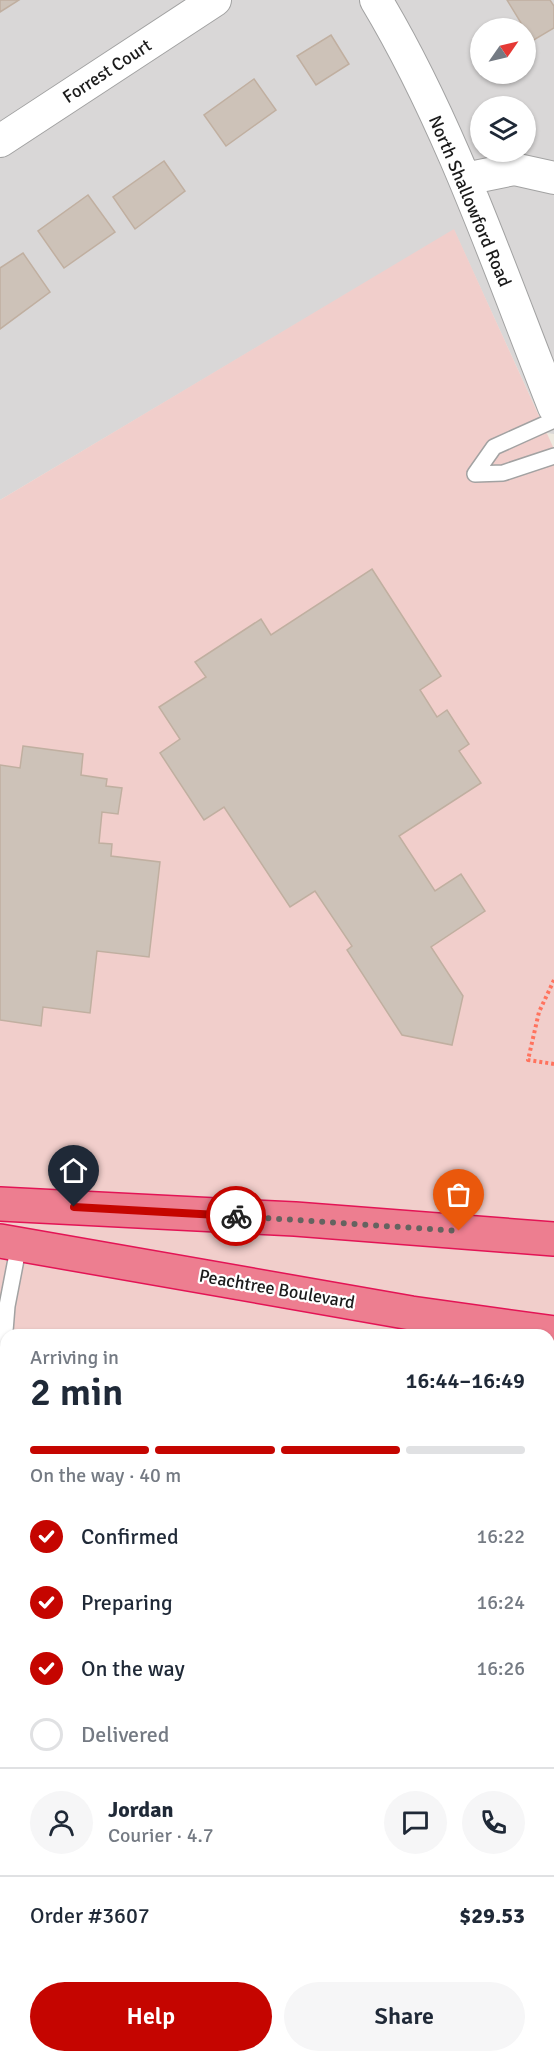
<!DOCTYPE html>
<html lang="en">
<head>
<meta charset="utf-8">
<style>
  :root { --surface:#fff; --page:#f6f6f7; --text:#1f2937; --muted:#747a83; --line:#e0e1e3; --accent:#c50500 }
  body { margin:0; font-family:Signika,sans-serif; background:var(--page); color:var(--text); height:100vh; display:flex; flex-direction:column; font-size:22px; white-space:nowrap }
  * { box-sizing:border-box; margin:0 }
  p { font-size:20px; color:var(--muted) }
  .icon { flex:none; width:33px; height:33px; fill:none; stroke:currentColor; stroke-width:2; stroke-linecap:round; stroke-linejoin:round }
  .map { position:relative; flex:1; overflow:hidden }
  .panel { position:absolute; left:0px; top:1329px; width:555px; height:734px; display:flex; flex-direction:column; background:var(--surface); border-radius:18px 18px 0 0; box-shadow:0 2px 4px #0004 }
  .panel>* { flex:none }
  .needle { width:39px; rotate:56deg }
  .tools { position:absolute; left:470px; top:18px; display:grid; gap:12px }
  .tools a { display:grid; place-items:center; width:66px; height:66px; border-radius:50%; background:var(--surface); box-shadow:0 2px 4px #0004; font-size:30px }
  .pin { position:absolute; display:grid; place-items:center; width:51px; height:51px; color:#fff; margin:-62px -26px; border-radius:50% 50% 50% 0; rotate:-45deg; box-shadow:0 0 6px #0007 }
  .pin .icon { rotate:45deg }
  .courier { position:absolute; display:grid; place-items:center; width:60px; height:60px; margin:-30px; border:4px solid #c50500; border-radius:50%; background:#fff; color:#222; box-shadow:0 2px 8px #0007 }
  .overview em { font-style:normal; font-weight:600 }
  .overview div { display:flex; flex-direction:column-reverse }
  .overview { display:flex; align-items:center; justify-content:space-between; height:102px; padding:0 30px }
  h1 { font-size:39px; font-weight:600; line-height:45px }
  .bar { display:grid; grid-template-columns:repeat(4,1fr); gap:9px 6px; align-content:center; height:72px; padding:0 30px }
  .bar i { height:8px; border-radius:4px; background:var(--line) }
  .bar .current { background:var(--accent) }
  .bar p { grid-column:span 4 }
  .line { display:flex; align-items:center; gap:15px; padding:0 30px; border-top:2px solid var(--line) }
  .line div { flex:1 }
  .round { display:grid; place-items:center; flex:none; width:63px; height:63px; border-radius:32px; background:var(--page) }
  ol { padding:0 30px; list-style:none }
  li { display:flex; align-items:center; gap:18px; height:66px }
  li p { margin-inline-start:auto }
  li .icon { padding:6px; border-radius:50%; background:var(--accent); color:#fff; stroke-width:4 }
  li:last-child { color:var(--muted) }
  li i { width:33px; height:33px; border:3px solid var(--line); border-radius:50% }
  .primary-button { display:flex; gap:12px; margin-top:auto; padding:12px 30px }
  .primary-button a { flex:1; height:69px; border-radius:36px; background:var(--accent); color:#fff; font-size:24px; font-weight:600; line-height:69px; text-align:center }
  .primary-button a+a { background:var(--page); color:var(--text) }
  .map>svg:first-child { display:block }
  .residential { fill:#d9d7d7; fill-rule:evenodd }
  .commercial { fill:#f1cecb }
  .building { fill:#cdc2b8; stroke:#c0afa0; stroke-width:1.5 }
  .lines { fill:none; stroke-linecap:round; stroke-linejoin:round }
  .lane-casing { stroke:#a2a2a2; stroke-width:18 }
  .street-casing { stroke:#a2a2a2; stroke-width:34 }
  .secondary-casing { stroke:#647300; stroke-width:36 }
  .highway-casing { stroke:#e31455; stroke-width:36 }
  .path { stroke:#ff735e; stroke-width:4; stroke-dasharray:3 3; stroke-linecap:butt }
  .lane { stroke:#fff; stroke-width:15 }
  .street { stroke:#fff; stroke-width:32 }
  .secondary { stroke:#f8ffab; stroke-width:33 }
  .highway { stroke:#ed7e90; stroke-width:33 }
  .done { stroke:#656360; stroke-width:6; stroke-dasharray:0 10.8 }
  .route { stroke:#c50500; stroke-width:8 }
  .labels { text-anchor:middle; stroke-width:4.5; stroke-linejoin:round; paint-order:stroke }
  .street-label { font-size:18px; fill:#1b1b1b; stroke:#fff }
</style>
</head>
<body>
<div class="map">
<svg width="554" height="2062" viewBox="0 0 554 2062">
  <rect width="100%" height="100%" fill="#eee9df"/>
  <path class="residential" d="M0,0h554v434l-7,-1 -93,-203 -454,270zM480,28h45v46h-45zM480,106h45v46h-45z"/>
  <path class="commercial" d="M454,229l100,220v1522l-5,-2v-634h-543v721l295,1 -7,5h-294v-1562z"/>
  <path class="building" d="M0,0h19l-19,12z
    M507,0h43l4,6v22l-22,13z
    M331,35l18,29 -33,21 -19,-29z
    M254,79l22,31 -50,36 -22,-31z
    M164,161l21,30 -50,38 -22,-32z
    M88,195l27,37 -51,36 -26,-37z
    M23,253l27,39 -50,37v-61z
    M372,569l69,107 -21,14 17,27 10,-7 22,34 -10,7 22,32 -82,53 36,55 26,-17 24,37 -54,36 32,49 -11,49 -50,-10 -55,-85 5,-4 -37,-55 -25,16 -66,-100 -20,13 -44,-67 20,-14 -21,-32 47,-30 -11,-15 66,-43 10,16z
    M23,746l60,8 -2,21 26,4 -1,7 16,2 -4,26 -16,-2 -3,31 13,1 -1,12 49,6 -11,95 -52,-6 -7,62 -47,-6 -2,19 -41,-6v-255l20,3z
    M554,1511v194l-5,4v-195z
    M6,1528v150l-6,-1v-95z
    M0,2025l6,8v23h17l5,6h-28z"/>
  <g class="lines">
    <g class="lane-casing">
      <path id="lane" d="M475,474l19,-27 60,-27
        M475,474l28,-1 51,-17
        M0,1394l7,-88 12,-62
        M549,1471l5,3
        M549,1822l5,7
        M0,2008l6,8
        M36,2056l4,6"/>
    </g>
    <g class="street-casing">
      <path id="street" d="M376,0c75,125 124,271 178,407
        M0,141l215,-141
        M465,179l49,-10 40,9"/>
    </g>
    <g class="secondary-casing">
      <path id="secondary" d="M549,1853l5,-4
        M549,1949l5,6
        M268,2062l7,-6"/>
    </g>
    <g class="highway-casing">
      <path id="highway" d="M0,1204l295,15 259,20
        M0,1241l411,72 143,20"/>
    </g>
    <path class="path" d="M554,980l-15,32 -11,48 26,4"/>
    <use href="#lane" class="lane"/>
    <use href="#street" class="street"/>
    <use href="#secondary" class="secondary"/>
    <use href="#highway" class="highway"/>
  </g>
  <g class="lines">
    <path class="done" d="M236,1216l223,15"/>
    <path class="route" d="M74,1207l162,9"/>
  </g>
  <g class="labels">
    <g class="street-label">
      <text transform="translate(107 71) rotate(-33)" y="6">Forrest Court</text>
      <text transform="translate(470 201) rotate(67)" y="6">North Shallowford Road</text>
      <text transform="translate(277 1289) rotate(10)" y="6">Peachtree Boulevard</text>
    </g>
  </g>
</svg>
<div class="tools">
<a><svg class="needle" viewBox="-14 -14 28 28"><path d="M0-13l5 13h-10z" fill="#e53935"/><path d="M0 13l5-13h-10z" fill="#747a83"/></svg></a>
<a><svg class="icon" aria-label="layers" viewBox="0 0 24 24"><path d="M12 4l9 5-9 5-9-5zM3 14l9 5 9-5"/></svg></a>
</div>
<div class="pin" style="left:459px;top:1231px;background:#ea580c"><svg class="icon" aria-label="bag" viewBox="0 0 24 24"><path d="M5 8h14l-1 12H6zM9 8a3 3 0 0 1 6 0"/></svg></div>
<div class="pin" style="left:74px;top:1207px;background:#1f2937"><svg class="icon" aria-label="home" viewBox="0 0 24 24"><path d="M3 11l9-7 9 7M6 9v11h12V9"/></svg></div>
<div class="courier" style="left:236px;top:1216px"><svg class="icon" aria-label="bike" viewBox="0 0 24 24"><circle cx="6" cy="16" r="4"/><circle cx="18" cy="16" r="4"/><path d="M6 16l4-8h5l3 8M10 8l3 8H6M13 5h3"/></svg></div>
<section class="panel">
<div class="overview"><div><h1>2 min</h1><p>Arriving in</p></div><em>16:44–16:49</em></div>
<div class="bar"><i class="current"></i><i class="current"></i><i class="current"></i><i></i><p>On the way · 40 m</p></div>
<ol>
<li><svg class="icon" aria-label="check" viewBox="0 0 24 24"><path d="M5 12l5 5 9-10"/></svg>Confirmed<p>16:22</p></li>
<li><svg class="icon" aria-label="check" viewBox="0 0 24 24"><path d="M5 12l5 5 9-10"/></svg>Preparing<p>16:24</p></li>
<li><svg class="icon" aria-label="check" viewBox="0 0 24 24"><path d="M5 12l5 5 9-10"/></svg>On the way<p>16:26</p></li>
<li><i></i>Delivered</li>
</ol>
<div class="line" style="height:108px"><a class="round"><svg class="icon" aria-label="person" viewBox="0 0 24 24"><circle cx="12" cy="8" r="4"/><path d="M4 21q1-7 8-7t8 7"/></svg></a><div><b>Jordan</b><p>Courier · 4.7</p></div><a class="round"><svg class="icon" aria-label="chat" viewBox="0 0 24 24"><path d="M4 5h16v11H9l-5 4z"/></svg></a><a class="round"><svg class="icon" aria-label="phone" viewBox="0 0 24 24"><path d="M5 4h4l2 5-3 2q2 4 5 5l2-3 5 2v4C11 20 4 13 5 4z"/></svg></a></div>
<div class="line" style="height:78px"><div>Order #3607</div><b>$29.53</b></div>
<div class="primary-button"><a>Help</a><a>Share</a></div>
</section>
</div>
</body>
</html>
